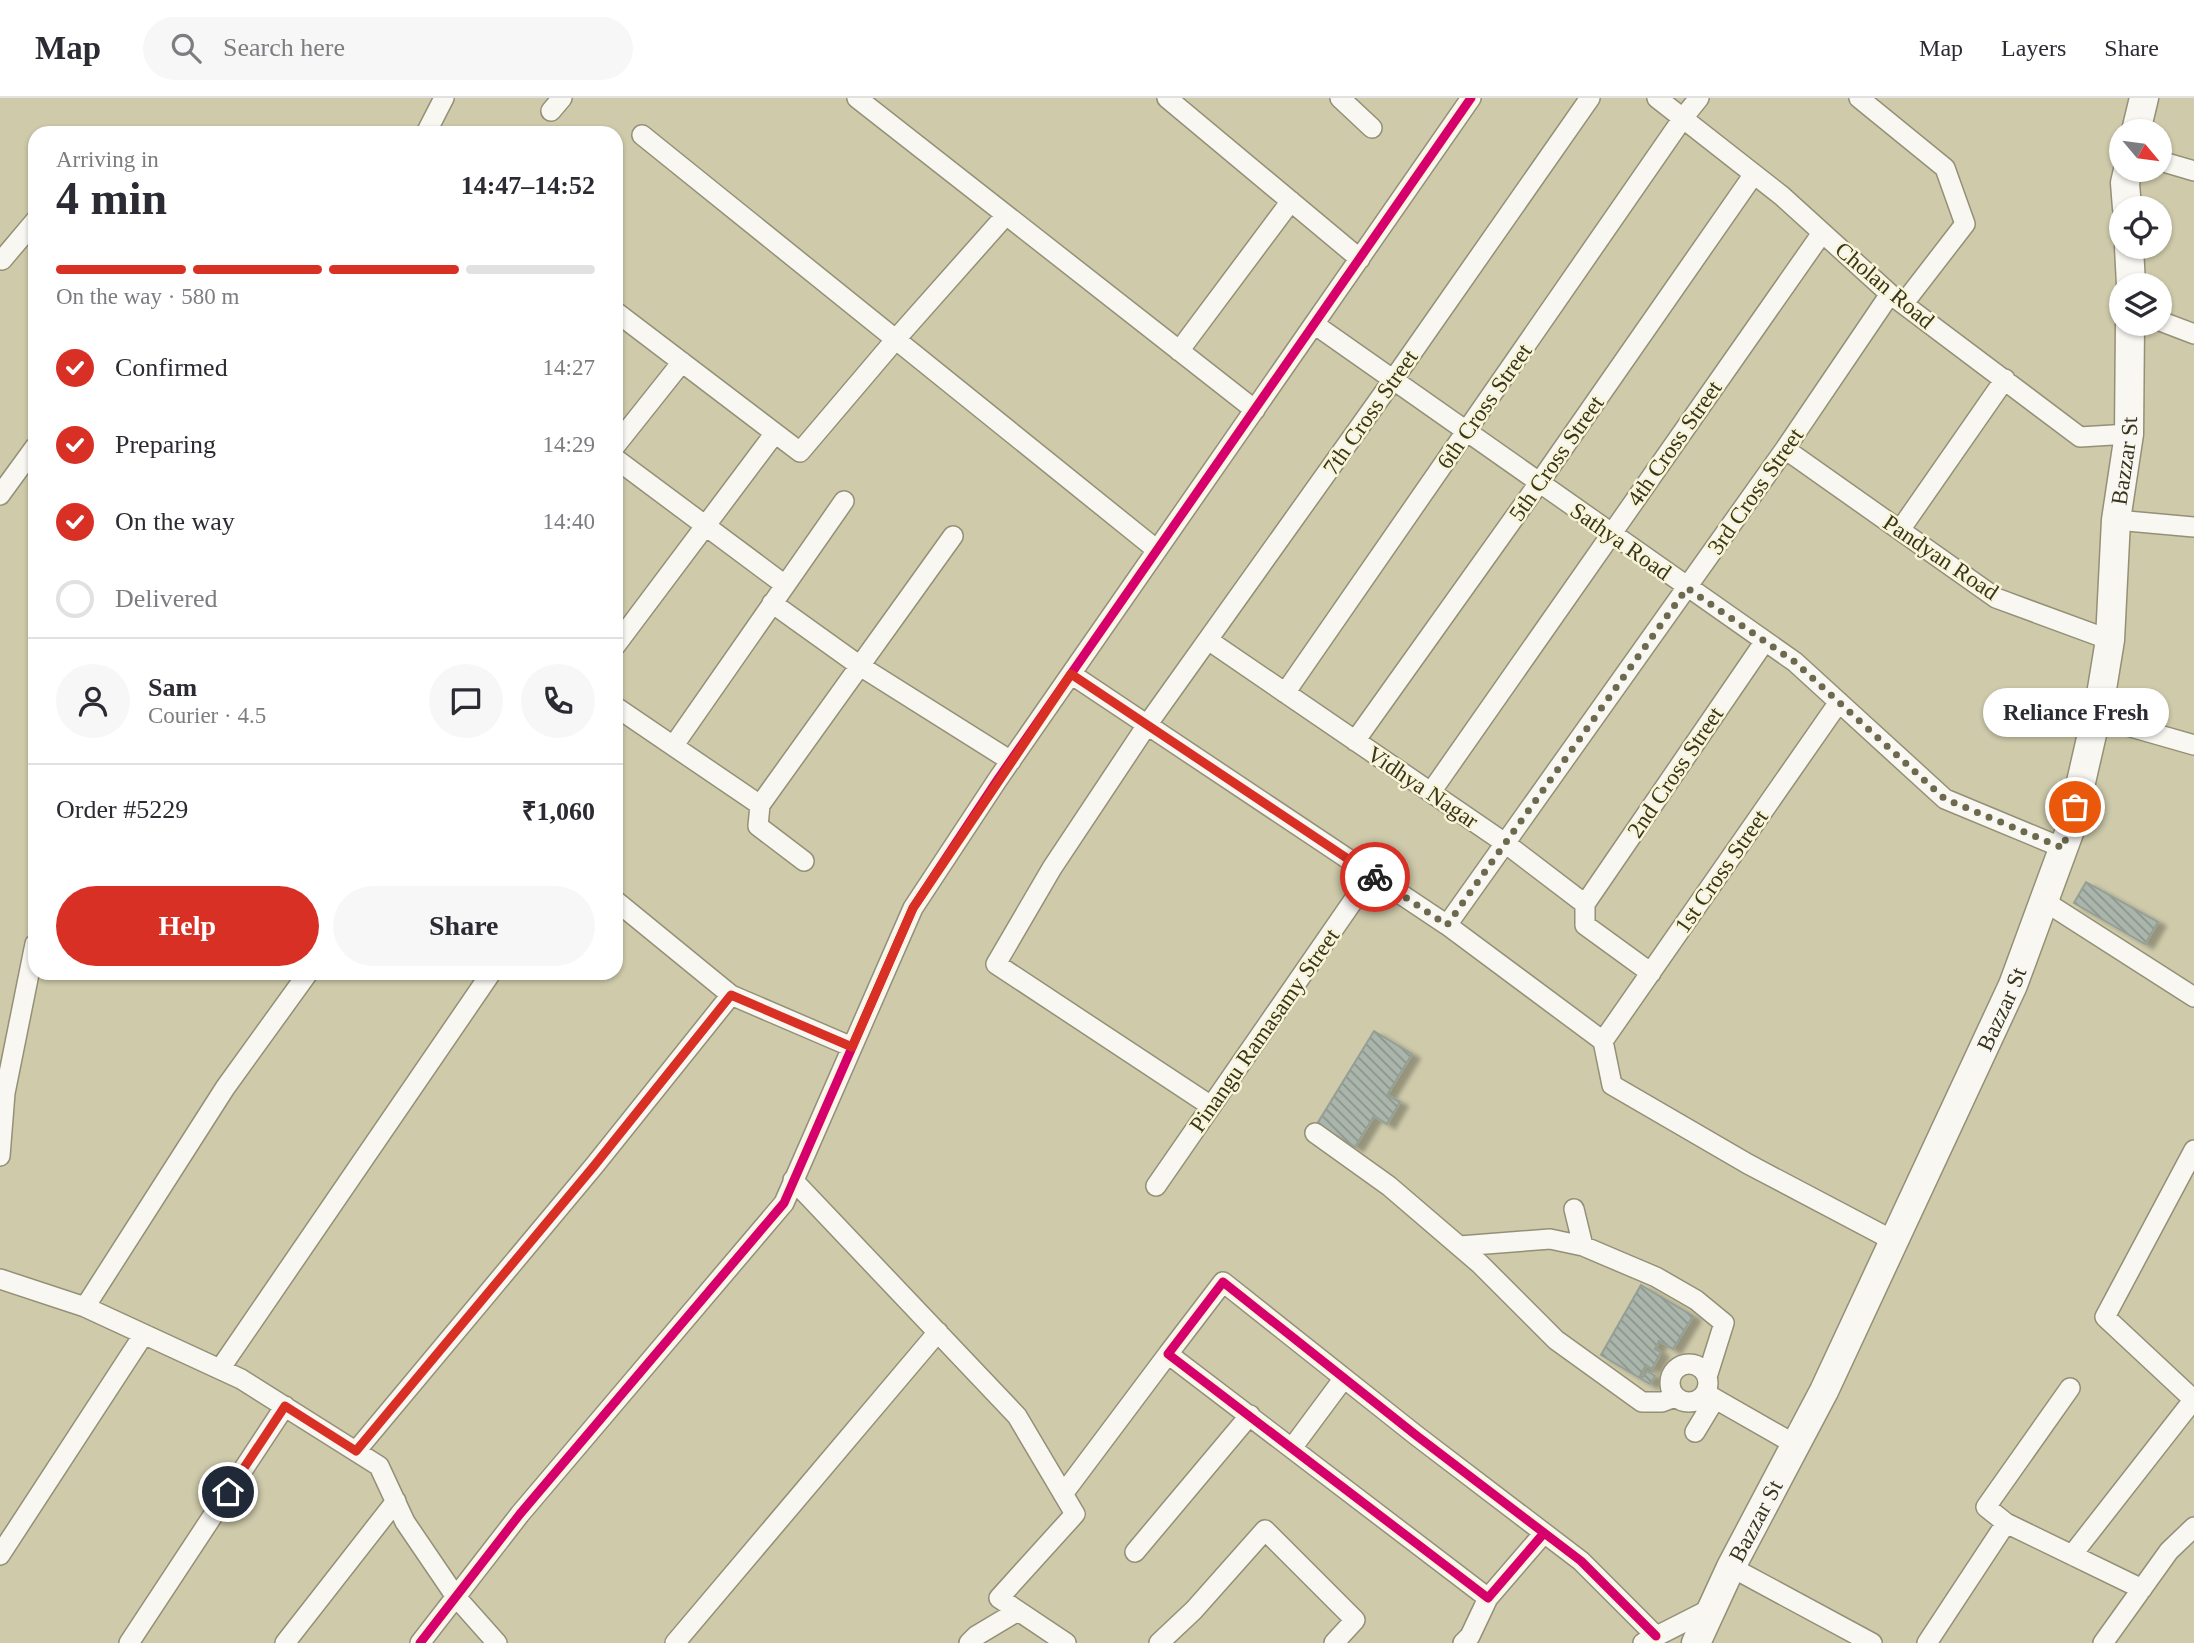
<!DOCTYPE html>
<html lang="en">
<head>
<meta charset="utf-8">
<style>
  :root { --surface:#fff; --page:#f7f7f7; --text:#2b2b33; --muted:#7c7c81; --line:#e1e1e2; --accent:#d93025 }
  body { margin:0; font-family:Georgia,serif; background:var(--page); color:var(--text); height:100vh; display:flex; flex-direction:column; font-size:26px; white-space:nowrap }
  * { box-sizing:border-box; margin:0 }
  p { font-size:23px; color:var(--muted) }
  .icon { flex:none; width:38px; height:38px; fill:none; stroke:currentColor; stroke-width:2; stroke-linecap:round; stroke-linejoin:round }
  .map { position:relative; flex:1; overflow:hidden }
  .panel { position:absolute; left:28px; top:28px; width:595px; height:854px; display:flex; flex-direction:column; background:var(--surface); border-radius:21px; box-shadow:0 2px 5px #0004 }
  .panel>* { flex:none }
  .needle { width:46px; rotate:119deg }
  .controls { position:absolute; left:2109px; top:21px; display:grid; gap:14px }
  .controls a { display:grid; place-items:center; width:63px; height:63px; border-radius:50%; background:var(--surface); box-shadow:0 2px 5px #0004; font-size:35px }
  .pin { position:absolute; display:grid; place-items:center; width:60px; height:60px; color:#fff; margin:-30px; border:4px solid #fff; border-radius:50%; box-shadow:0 2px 7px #0007 }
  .courier { position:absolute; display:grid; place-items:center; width:70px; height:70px; margin:-35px; border:5px solid #d93025; border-radius:50%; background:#fff; color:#222; box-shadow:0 2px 9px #0007 }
  .bubble { position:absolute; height:49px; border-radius:24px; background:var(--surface); box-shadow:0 2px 5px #0004; font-size:23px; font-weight:800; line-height:49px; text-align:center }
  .headline em { font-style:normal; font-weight:800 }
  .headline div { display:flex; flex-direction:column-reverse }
  .headline { display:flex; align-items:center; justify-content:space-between; height:119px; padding:0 28px }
  h1 { font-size:46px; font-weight:800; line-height:52px }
  .bar { display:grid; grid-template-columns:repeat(4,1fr); gap:10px 7px; align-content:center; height:84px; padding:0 28px }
  .bar i { height:9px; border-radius:5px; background:var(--line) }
  .bar .current { background:var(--accent) }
  .bar p { grid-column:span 4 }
  .line { display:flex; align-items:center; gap:18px; padding:0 28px; border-top:2px solid var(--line) }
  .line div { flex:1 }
  .round { display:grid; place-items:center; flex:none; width:74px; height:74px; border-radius:37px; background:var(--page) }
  ol { padding:0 28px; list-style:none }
  li { display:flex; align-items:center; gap:21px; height:77px }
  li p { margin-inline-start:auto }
  li .icon { padding:7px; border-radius:50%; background:var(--accent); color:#fff; stroke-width:4 }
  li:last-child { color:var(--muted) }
  li i { width:38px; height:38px; border:4px solid var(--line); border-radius:50% }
  .action { display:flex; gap:14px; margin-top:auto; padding:14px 28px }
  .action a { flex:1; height:80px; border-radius:42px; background:var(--accent); color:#fff; font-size:28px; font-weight:800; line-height:80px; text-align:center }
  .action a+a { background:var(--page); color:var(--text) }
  header { display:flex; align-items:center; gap:42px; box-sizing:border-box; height:98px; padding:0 35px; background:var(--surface); border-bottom:2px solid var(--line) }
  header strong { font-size:33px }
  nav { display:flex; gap:38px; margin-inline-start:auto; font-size:24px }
  .search { width:490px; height:63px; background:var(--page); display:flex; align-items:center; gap:18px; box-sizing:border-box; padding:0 24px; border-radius:38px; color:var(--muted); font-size:26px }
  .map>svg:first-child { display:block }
  .building { fill:url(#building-back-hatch); stroke:#94a096; stroke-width:2; filter:url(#shadow) }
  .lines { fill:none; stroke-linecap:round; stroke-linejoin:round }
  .street-casing { stroke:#949077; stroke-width:22 }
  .secondary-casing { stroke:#949077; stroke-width:31 }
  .street { stroke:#f8f7f2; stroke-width:19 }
  .secondary { stroke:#f8f7f2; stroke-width:28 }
  .cycleway-casing { stroke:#f9f5d8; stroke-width:13 }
  .cycleway { stroke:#d6006c; stroke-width:9 }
  .done { stroke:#6c694e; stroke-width:7; stroke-dasharray:0 12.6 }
  .route { stroke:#d93025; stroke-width:9 }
  .labels { text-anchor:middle; stroke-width:5; stroke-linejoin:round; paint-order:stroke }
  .street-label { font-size:23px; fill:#38351d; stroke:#f9f5d8 }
</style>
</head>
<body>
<header>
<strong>Map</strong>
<div class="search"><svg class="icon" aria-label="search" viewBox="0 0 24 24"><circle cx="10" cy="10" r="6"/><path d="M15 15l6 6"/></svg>Search here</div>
<nav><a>Map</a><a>Layers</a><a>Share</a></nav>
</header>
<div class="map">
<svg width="2194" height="1545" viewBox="0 0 2194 1545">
  <defs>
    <pattern id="building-back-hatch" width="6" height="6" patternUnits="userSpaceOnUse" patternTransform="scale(1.75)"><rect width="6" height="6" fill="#aab5ab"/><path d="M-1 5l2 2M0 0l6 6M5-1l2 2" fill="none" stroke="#8b948b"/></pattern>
    <filter id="shadow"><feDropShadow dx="8" dy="4.5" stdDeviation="2" flood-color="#0004"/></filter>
  </defs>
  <rect width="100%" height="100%" fill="#cecaaa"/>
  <path class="building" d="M2086,784l72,40 -13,22 -71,-41z
    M1374,933l38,23 -25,41 13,7 -13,22 -13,-8 -19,31 -38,-23z
    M1641,1187l52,31 -20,33 -14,-8 -4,8 6,3 -9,17 -6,-4 -6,11 3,1 4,-6 8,5 -5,8 -49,-29z"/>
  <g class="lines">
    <g class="street-casing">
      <path id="street" d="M857,0l398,312
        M1167,0l193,161
        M1340,0l32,30
        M1657,0l125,98 108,98 190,143 49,-3
        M1859,0l86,70 20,56 -61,79
        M551,13l11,-13
        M426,35l18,-35
        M642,37l515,415
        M2160,63l34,10
        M0,161l2,1 33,-39
        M616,214l184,140 96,-113 110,-124
        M2160,223l34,13
        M1314,226l481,338 150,137 118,49
        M1179,253l112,-150
        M616,347l66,-83
        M1785,351l211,149 114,42
        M616,361l169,126
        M0,397l35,-48
        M2116,422l78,7
        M1900,432l105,-151
        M772,505l88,63 151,95
        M1208,542l297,203 80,61v21l66,48
        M616,547l159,-212
        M1071,576l376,251 156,116 9,44 136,79 148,78
        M1285,595l398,-575 16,-20
        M616,609l144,98 193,-269
        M2096,619l98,28
        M1355,643l184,-258 215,-309
        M674,647l170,-244
        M1431,694l391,-559
        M760,707l-2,21 46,35
        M616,803l115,94 121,52
        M2044,803l150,96
        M1585,806l180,-263
        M1447,827l338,-476 105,-155
        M1603,943l236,-339
        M1211,1008l-215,-142 56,-96 95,-143 246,-345 197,-282
        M1315,1035l74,53 91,78 76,76 86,62h20l13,-5
        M2194,1052l-89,167 89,83
        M0,1058l5,-63 30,-149
        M793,1082l224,236 58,98 -76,84 67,45
        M1156,1088l215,-311
        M1574,1111l9,37
        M1460,1148l90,-7 33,7 73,31 40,23 28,23 -17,54
        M0,1181l85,28 156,72 138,87 26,56 51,75 41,46
        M85,1209l140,-219 83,-115
        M1670 1285a19 19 0 1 1 38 0a19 19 0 1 1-38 0Z
        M220,1271l271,-396
        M1705,1295l91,52
        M1695,1334l20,-33
        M1292,1350l52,-70
        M356,1353l238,-285 137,-171
        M1063,1396l105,-140
        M2006,1425l-20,-16 84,-119
        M1544,1435l-56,65 -320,-244 55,-72 194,154 164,125 75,75
        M1135,1454l115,-137
        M0,1457l144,-221
        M2072,1457l122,-156
        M1731,1469l141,76
        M129,1545l156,-237
        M285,1545l111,-142
        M420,1545l100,-129 264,-311 129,-295 85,-129 473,-681
        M675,1545l263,-311
        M969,1545l7,-7 42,-25
        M1159,1545l35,-33 71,-80 90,90 -21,23
        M1463,1545l7,-7 18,-38
        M1643,1545l69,-35
        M1927,1545l79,-120 136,66
        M2103,1545l66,-92 25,-24"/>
    </g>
    <g class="secondary-casing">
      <g id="secondary">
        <path d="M2136,33l8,-33"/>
        <path d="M2127,110l-2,-25 3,-13"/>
        <path d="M2129,149l2,38"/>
        <path id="s1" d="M1696,1545l35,-76 93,-176 189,-406 57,-155 31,-135 9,-55 6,-120 13,-86 1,-110"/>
      </g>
    </g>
    <use href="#street" class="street"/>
    <use href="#secondary" class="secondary"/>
    <g class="cycleway-casing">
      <path id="cycleway" d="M1544,1435l-56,65 -320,-244 55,-72 194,154 164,125 75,75
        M420,1545l100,-129 264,-311 129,-295 85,-129 473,-681"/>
    </g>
    <use href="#cycleway" class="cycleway"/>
  </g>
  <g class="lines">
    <path class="done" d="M1375,779l72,48 240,-337 108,74 150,137 118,49 12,-41"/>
    <path class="route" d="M228,1394l57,-86 71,45 238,-285 137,-171 121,52 61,-139 158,-234 304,203"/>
  </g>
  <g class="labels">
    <g class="street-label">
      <text transform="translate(1885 187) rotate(40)" y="8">Cholan Road</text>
      <text transform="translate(1484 308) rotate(-55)" y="8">6th Cross Street</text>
      <text transform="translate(1370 314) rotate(-55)" y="8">7th Cross Street</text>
      <text transform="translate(1674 345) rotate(-55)" y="8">4th Cross Street</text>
      <text transform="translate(1556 360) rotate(-55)" y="8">5th Cross Street</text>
      <text dy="8" stroke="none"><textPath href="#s1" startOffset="1270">Bazzar St</textPath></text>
      <text transform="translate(1755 393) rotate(-55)" y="8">3rd Cross Street</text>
      <text transform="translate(1621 443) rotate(35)" y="8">Sathya Road</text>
      <text transform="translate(1941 459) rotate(34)" y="8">Pandyan Road</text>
      <text transform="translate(1675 674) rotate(-56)" y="8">2nd Cross Street</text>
      <text transform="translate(1423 689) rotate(34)" y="8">Vidhya Nagar</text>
      <text transform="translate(1721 773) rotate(-55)" y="8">1st Cross Street</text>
      <text dy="8" stroke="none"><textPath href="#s1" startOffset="704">Bazzar St</textPath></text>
      <text transform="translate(1264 932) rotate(-55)" y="8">Pinangu Ramasamy Street</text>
      <text dy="8" stroke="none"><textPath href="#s1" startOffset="136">Bazzar St</textPath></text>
    </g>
  </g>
</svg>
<div class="controls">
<a><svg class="needle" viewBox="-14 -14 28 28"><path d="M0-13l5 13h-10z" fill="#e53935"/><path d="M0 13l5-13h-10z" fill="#7c7c81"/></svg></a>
<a><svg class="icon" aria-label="locate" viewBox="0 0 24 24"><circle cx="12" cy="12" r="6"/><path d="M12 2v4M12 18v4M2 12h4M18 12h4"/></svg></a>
<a><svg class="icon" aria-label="layers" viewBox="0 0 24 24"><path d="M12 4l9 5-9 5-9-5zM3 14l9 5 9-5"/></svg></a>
</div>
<div class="pin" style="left:2075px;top:709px;background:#ea580c"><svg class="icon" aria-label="bag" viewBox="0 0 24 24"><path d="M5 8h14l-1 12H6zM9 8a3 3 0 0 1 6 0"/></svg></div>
<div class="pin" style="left:228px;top:1394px;background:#1f2937"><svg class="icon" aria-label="home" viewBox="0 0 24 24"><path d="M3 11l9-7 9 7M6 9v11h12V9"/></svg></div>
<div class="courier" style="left:1375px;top:779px"><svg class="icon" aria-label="bike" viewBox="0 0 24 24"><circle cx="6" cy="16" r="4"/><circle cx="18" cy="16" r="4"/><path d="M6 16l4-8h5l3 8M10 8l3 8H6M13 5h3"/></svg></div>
<div class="bubble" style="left:1983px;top:590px;width:186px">Reliance Fresh</div>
<section class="panel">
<div class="headline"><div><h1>4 min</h1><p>Arriving in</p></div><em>14:47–14:52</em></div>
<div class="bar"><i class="current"></i><i class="current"></i><i class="current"></i><i></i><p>On the way · 580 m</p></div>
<ol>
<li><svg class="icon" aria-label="check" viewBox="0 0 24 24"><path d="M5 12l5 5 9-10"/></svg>Confirmed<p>14:27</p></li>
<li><svg class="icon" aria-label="check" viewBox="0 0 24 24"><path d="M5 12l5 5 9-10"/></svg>Preparing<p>14:29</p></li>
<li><svg class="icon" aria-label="check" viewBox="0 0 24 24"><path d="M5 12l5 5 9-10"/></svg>On the way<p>14:40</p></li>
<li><i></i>Delivered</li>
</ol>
<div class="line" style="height:126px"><a class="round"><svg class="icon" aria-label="person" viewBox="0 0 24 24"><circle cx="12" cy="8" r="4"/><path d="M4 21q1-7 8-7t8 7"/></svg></a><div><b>Sam</b><p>Courier · 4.5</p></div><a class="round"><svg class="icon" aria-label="chat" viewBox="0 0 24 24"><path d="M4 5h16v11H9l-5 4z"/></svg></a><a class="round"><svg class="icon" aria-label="phone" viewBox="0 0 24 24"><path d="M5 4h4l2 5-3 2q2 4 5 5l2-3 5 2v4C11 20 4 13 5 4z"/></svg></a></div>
<div class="line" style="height:91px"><div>Order #5229</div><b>₹1,060</b></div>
<div class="action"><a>Help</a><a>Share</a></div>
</section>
</div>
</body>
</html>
